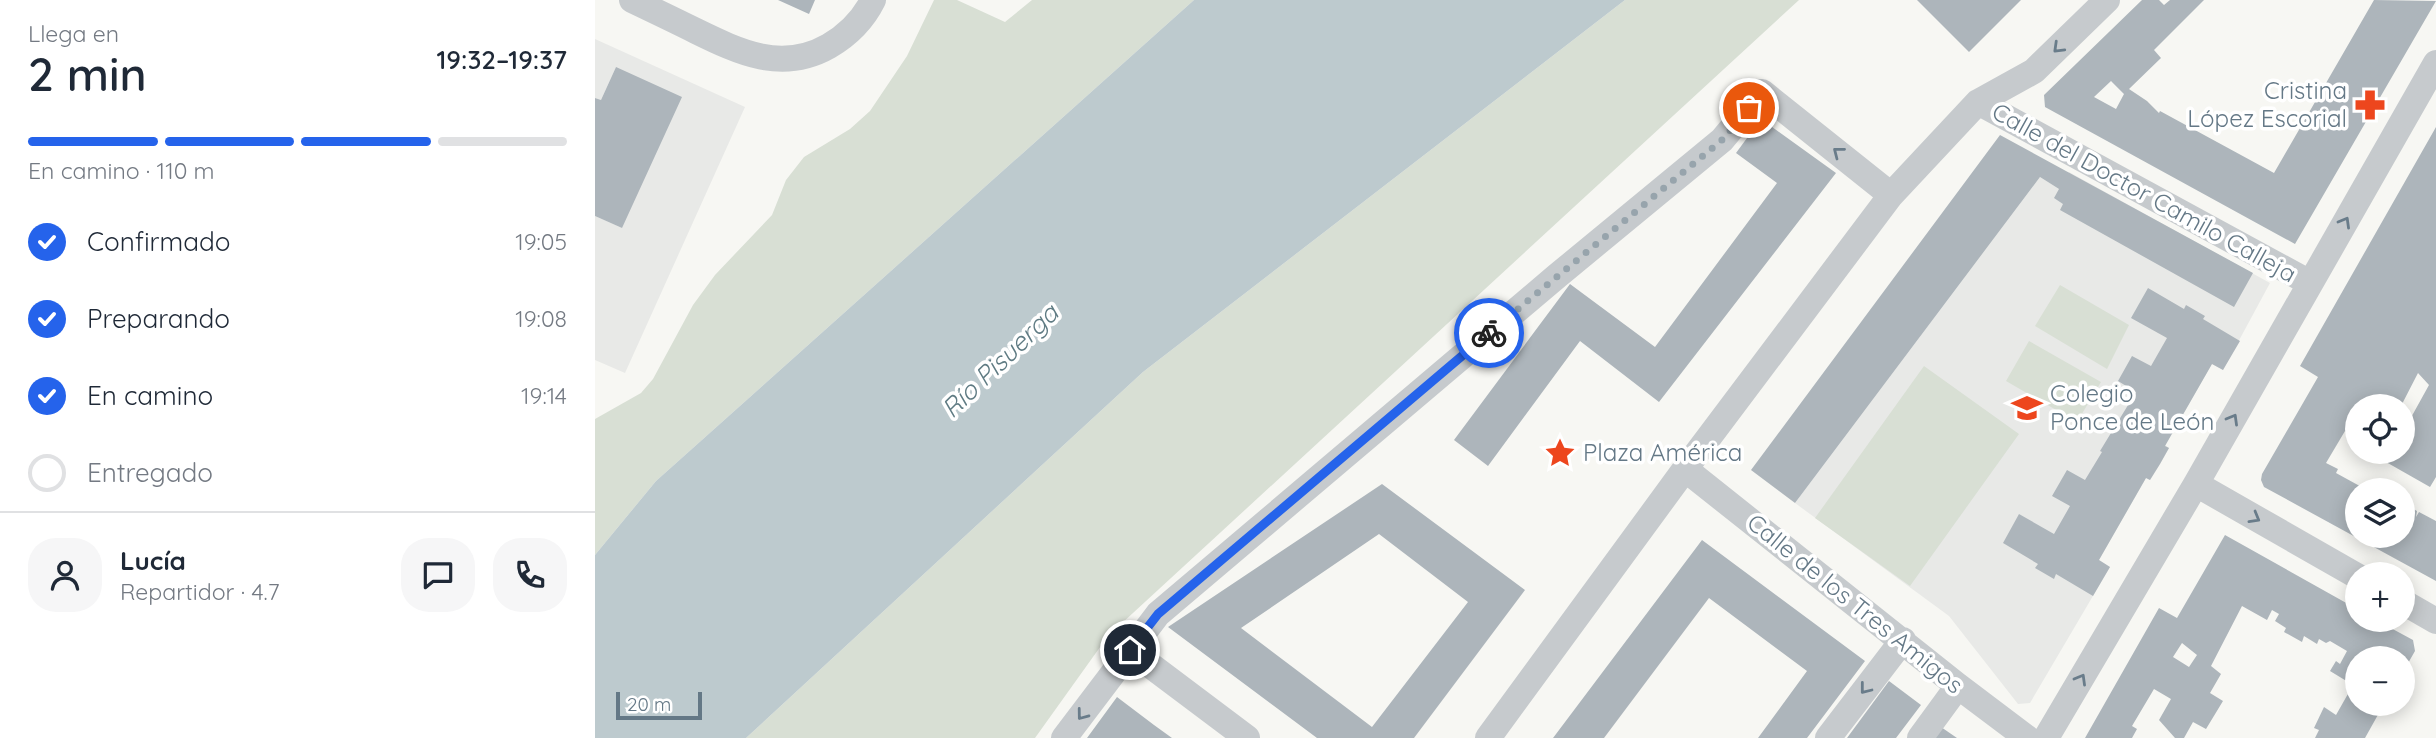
<!DOCTYPE html>
<html lang="es">
<head>
<meta charset="utf-8">
<style>
  :root { --surface:#fff; --page:#f6f6f7; --text:#1f2937; --muted:#747a83; --line:#e0e1e3; --accent:#2563eb }
  body { margin:0; font-family:Quicksand,sans-serif; background:var(--page); color:var(--text); height:100vh; display:flex; flex-direction:column; font-size:26px; white-space:nowrap }
  * { box-sizing:border-box; margin:0 }
  p { font-size:23px; color:var(--muted) }
  .icon { flex:none; width:38px; height:38px; fill:none; stroke:currentColor; stroke-width:2; stroke-linecap:round; stroke-linejoin:round }
  .map { position:relative; flex:1; overflow:hidden }
  .panel { display:flex; flex-direction:column; background:var(--surface); width:595px }
  .panel>* { flex:none }
  .tools { position:absolute; left:1750px; top:394px; display:grid; gap:14px }
  .tools a { display:grid; place-items:center; width:70px; height:70px; border-radius:50%; background:var(--surface); box-shadow:0 4px 18px #0003; font-size:35px }
  .scale { position:absolute; left:21px; bottom:18px; width:86px; box-sizing:border-box; padding-left:7px; border:4px solid #647886; border-top:0; font-size:19px; line-height:24px; white-space:nowrap; color:#647886; -webkit-text-stroke:5px #fff; paint-order:stroke }
  .pin { position:absolute; display:grid; place-items:center; width:60px; height:60px; color:#fff; margin:-30px; border:4px solid #fff; border-radius:50%; box-shadow:0 2px 7px #0007 }
  .courier { position:absolute; display:grid; place-items:center; width:70px; height:70px; margin:-35px; border:5px solid #2563eb; border-radius:50%; background:#fff; color:#222; box-shadow:0 2px 9px #0007 }
  .headline em { font-style:normal; font-weight:600 }
  .headline div { display:flex; flex-direction:column-reverse }
  .headline { display:flex; align-items:center; justify-content:space-between; height:119px; padding:0 28px }
  h1 { font-size:46px; font-weight:600; line-height:52px }
  .bar { display:grid; grid-template-columns:repeat(4,1fr); gap:10px 7px; align-content:center; height:84px; padding:0 28px }
  .bar i { height:9px; border-radius:5px; background:var(--line) }
  .bar .selected { background:var(--accent) }
  .bar p { grid-column:span 4 }
  .line { display:flex; align-items:center; gap:18px; padding:0 28px; border-top:2px solid var(--line) }
  .line div { flex:1 }
  .round { display:grid; place-items:center; flex:none; width:74px; height:74px; border-radius:28px; background:var(--page) }
  ol { padding:0 28px; list-style:none }
  li { display:flex; align-items:center; gap:21px; height:77px }
  li p { margin-inline-start:auto }
  li .icon { padding:7px; border-radius:50%; background:var(--accent); color:#fff; stroke-width:4 }
  li:last-child { color:var(--muted) }
  li i { width:38px; height:38px; border:4px solid var(--line); border-radius:50% }
  main { display:flex; flex:1; min-height:0 }
  .map>svg:first-child { display:block }
  .built { fill:#e8e9e7 }
  .green { fill:#d8dfd4 }
  .water { fill:#bdcace }
  .building { fill:#adb5bb; fill-rule:evenodd }
  .lines { fill:none; stroke-linecap:round; stroke-linejoin:round }
  .minor { stroke:#c6cacd; stroke-width:26 }
  .oneway { stroke:#697c8a }
  .done { stroke:#97a4ac; stroke-width:7; stroke-dasharray:0 12.6 }
  .route { stroke:#2563eb; stroke-width:9 }
  .labels { text-anchor:middle; stroke-width:7; stroke-linejoin:round; paint-order:stroke }
  .poi-label { font-size:24px; fill:#647886; stroke:#fff; text-anchor:start }
  .street-label { font-size:24px; fill:#647886; stroke:#fff }
  .water-label { font-size:26px; font-style:italic; fill:#5f7b83; stroke:#fff }
</style>
</head>
<body>
<main>
<section class="panel">
<div class="headline"><div><h1>2 min</h1><p>Llega en</p></div><em>19:32–19:37</em></div>
<div class="bar"><i class="selected"></i><i class="selected"></i><i class="selected"></i><i></i><p>En camino · 110 m</p></div>
<ol>
<li><svg class="icon" aria-label="check" viewBox="0 0 24 24"><path d="M5 12l5 5 9-10"/></svg>Confirmado<p>19:05</p></li>
<li><svg class="icon" aria-label="check" viewBox="0 0 24 24"><path d="M5 12l5 5 9-10"/></svg>Preparando<p>19:08</p></li>
<li><svg class="icon" aria-label="check" viewBox="0 0 24 24"><path d="M5 12l5 5 9-10"/></svg>En camino<p>19:14</p></li>
<li><i></i>Entregado</li>
</ol>
<div class="line" style="height:126px"><a class="round"><svg class="icon" aria-label="person" viewBox="0 0 24 24"><circle cx="12" cy="8" r="4"/><path d="M4 21q1-7 8-7t8 7"/></svg></a><div><b>Lucía</b><p>Repartidor · 4.7</p></div><a class="round"><svg class="icon" aria-label="chat" viewBox="0 0 24 24"><path d="M4 5h16v11H9l-5 4z"/></svg></a><a class="round"><svg class="icon" aria-label="phone" viewBox="0 0 24 24"><path d="M5 4h4l2 5-3 2q2 4 5 5l2-3 5 2v4C11 20 4 13 5 4z"/></svg></a></div>
</section>
<div class="map">
<svg width="1841" height="738" viewBox="0 0 1841 738">
  <rect width="100%" height="100%" fill="#f7f7f3"/>
  <path class="built" d="M0,39l150,68 -120,266 -30,-13v-144l27,12 -6,-161 -15,33 -6,-2z
    M1474,172l201,111 -47,87 -11,-6 -47,81 4,3 -9,16 -10,16 -4,-2 -47,82 11,7 -80,136 -12,1 -69,-88 -154,-113 245,-326 19,12z"/>
  <path class="green" d="M339,0h23l48,22 27,-22h162l-538,481 -61,74v-136l46,-26 12,-14 40,-74 22,-30 57,-60 14,-35 18,-23 46,-28 20,-18 37,-55z
    M1030,0h174l-691,636 -73,102h-289l397,-366z
    M1465,285l69,40 -22,44 -72,-43z
    M1434,341l72,41 -24,40 -71,-41z
    M1329,366l95,68 -109,152 -95,-68z"/>
  <path class="water" d="M599,0h431l-482,372 -397,366h-151v-183l61,-74z"/>
  <path class="building" d="M183,0h37l-6,14z
    M1322,0h104l-52,52z
    M1547,0h17l5,5 6,-5h34l-50,50 7,8 -32,31 18,12 12,12 1,-2 114,62 100,-173 62,1 -141,243 -250,-137 -1,-12zM1516,81l13,13 -8,15 -22,-12z
    M21,67l66,30 -60,131 -27,-12v-118l6,2z
    M1166,119l75,54 -177,229 -79,-61 -92,125 -34,-26 116,-156 85,63 122,-164 -41,-30z
    M1841,127v350l-6,10 -44,-25 6,-10h11v-20l26,-47 -11,-12 -17,33h-30l-9,-5 -5,5v12l-9,15 -3,-2 -19,32 12,6 -2,4 31,17h-10v46h46v-33l14,8 -1,6 3,-5 17,9v60l-172,-94 -3,-7 1,-6 56,-97 -18,-11z
    M1405,135l253,138 -19,34 -174,-97 3,-6 -9,-6 5,-9 -19,-12 -245,326 -44,-33z
    M1553,288l36,21 2,-4 19,11 -2,3 37,22 -17,29 -11,-6 -47,82 4,2 -9,16 -10,16 -4,-2 -47,82 11,7 -17,29 -37,-22 -2,5 -19,-11 3,-4 -35,-21 16,-29 35,20 16,-28 -18,-10 15,-26 18,10 17,-28 -2,-1 36,-59 -18,-11 14,-25 19,10 16,-28 -36,-20z
    M787,484l143,106 -111,148h-97l-149,-111zM784,534l89,68 -96,125 -131,-99z
    M1630,535l132,74v11h19l37,20 2,11 -12,21v-14h-46v46h27l-19,34h-50l4,-8 -5,-2 10,-21 12,8 17,-30 -23,-14 6,-10 4,3 7,-13 -17,-10 -4,2 -7,-4 -2,5 -13,-8 -2,6 -18,-10 2,-4 -11,-7 4,-7 -7,-4 -5,10 -25,-14 -31,60 10,8 -11,19 13,8 -17,28 -13,-7 -9,16h-9l-16,-18 12,-21 -17,-10 -22,37 5,3 -5,9h-47l74,-130 18,10zM1587,643l15,12 -8,12 -16,-10z
    M1107,540l163,121 -58,77h-49l49,-67 -98,-73 -105,140h-51z
    M1294,681l32,24 -25,33h-49z
    M522,697l37,28 18,13h-85z
    M1346,727l16,11h-24z"/>
  <g class="lines">
    <path class="minor" d="M37,0c21,10 42,20 64,31 43,21 86,42 133,15 19,-11 34,-26 44,-46
      M1383,102l332,181
      M1090,469l273,217 69,52
      M1601,484l161,92
      M1808,602l33,19
      M535,650l117,88
      M469,738l94,-124 399,-338 165,-136 40,-48 129,103
      M893,738l197,-269 206,-274 87,-93 56,-31 73,-71
      M1233,738l75,-98
      M1325,738l38,-52
      M1451,738l150,-254 240,-421"/>
  </g>
  <defs><path id="oneway-chevron" d="M-2-3.5L2.5 0L-2 3.5" fill="none" stroke-width="1.6" stroke-linecap="round" stroke-linejoin="round" transform="scale(1.75)"/></defs>
  <g class="oneway">
    <use href="#oneway-chevron" transform="translate(1463 48) rotate(136)"/>
    <use href="#oneway-chevron" transform="translate(1243 152) rotate(-142)"/>
    <use href="#oneway-chevron" transform="translate(1750 222) rotate(-60)"/>
    <use href="#oneway-chevron" transform="translate(1638 419) rotate(-60)"/>
    <use href="#oneway-chevron" transform="translate(1660 518) rotate(30)"/>
    <use href="#oneway-chevron" transform="translate(1486 679) rotate(-60)"/>
    <use href="#oneway-chevron" transform="translate(1270 689) rotate(128)"/>
    <use href="#oneway-chevron" transform="translate(487 715) rotate(127)"/>
  </g>
  <g class="lines">
    <path class="done" d="M894,333l233,-193 27,-32"/>
    <path class="route" d="M535,650l28,-36 331,-281"/>
  </g>
  <defs>
    <g id="pharmacy-bare" transform="scale(2.415)"><path d="M-2-6h4v4h4v4h-4v4h-4v-4h-4v-4h4Z" fill="#ed461d" stroke="#fff" stroke-width="2.5" paint-order="stroke"/></g>
    <g id="school-bare" transform="scale(2.415)"><path d="M0-5L7-2L0 1L-7-2ZM-4 1L0 2.5L4 1V4Q0 6-4 4Z" fill="#ed461d" stroke="#fff" stroke-width="2.5" paint-order="stroke"/></g>
    <g id="sight-bare" transform="scale(2.415)"><path d="M0-6L1.8-2.2L6-1.7L2.9 1.2L3.7 5.4L0 3.3L-3.7 5.4L-2.9 1.2L-6-1.7L-1.8-2.2Z" fill="#ed461d" stroke="#fff" stroke-width="2.5" paint-order="stroke"/></g>
  </defs>
  <g fill-rule="evenodd">
    <use href="#pharmacy-bare" x="1775" y="105"/>
    <use href="#school-bare" x="1432" y="408"/>
    <use href="#sight-bare" x="965" y="453"/>
  </g>
  <g class="labels">
    <g class="poi-label">
      <text x="1752" y="99" text-anchor="end">Cristina<tspan x="1752" dy="28">López Escorial</tspan></text>
      <text x="1455" y="402">Colegio<tspan x="1455" dy="28">Ponce de León</tspan></text>
      <text x="988" y="461">Plaza América</text>
    </g>
    <g class="street-label">
      <text transform="translate(1549 193) rotate(29)" y="8">Calle del Doctor Camilo Calleja</text>
      <text transform="translate(1260 604) rotate(39)" y="8">Calle de los Tres Amigos</text>
    </g>
    <g class="water-label">
      <text transform="translate(405 361) rotate(-44)" y="9">Río Pisuerga</text>
    </g>
  </g>
</svg>
<div class="tools">
<a><svg class="icon" aria-label="locate" viewBox="0 0 24 24"><circle cx="12" cy="12" r="6"/><path d="M12 2v4M12 18v4M2 12h4M18 12h4"/></svg></a>
<a><svg class="icon" aria-label="layers" viewBox="0 0 24 24"><path d="M12 4l9 5-9 5-9-5zM3 14l9 5 9-5"/></svg></a>
<a>+</a>
<a>−</a>
</div>
<div class="scale">20 m</div>
<div class="pin" style="left:1154px;top:108px;background:#ea580c"><svg class="icon" aria-label="bag" viewBox="0 0 24 24"><path d="M5 8h14l-1 12H6zM9 8a3 3 0 0 1 6 0"/></svg></div>
<div class="pin" style="left:535px;top:650px;background:#1f2937"><svg class="icon" aria-label="home" viewBox="0 0 24 24"><path d="M3 11l9-7 9 7M6 9v11h12V9"/></svg></div>
<div class="courier" style="left:894px;top:333px"><svg class="icon" aria-label="bike" viewBox="0 0 24 24"><circle cx="6" cy="16" r="4"/><circle cx="18" cy="16" r="4"/><path d="M6 16l4-8h5l3 8M10 8l3 8H6M13 5h3"/></svg></div>
</div>
</main>
</body>
</html>
